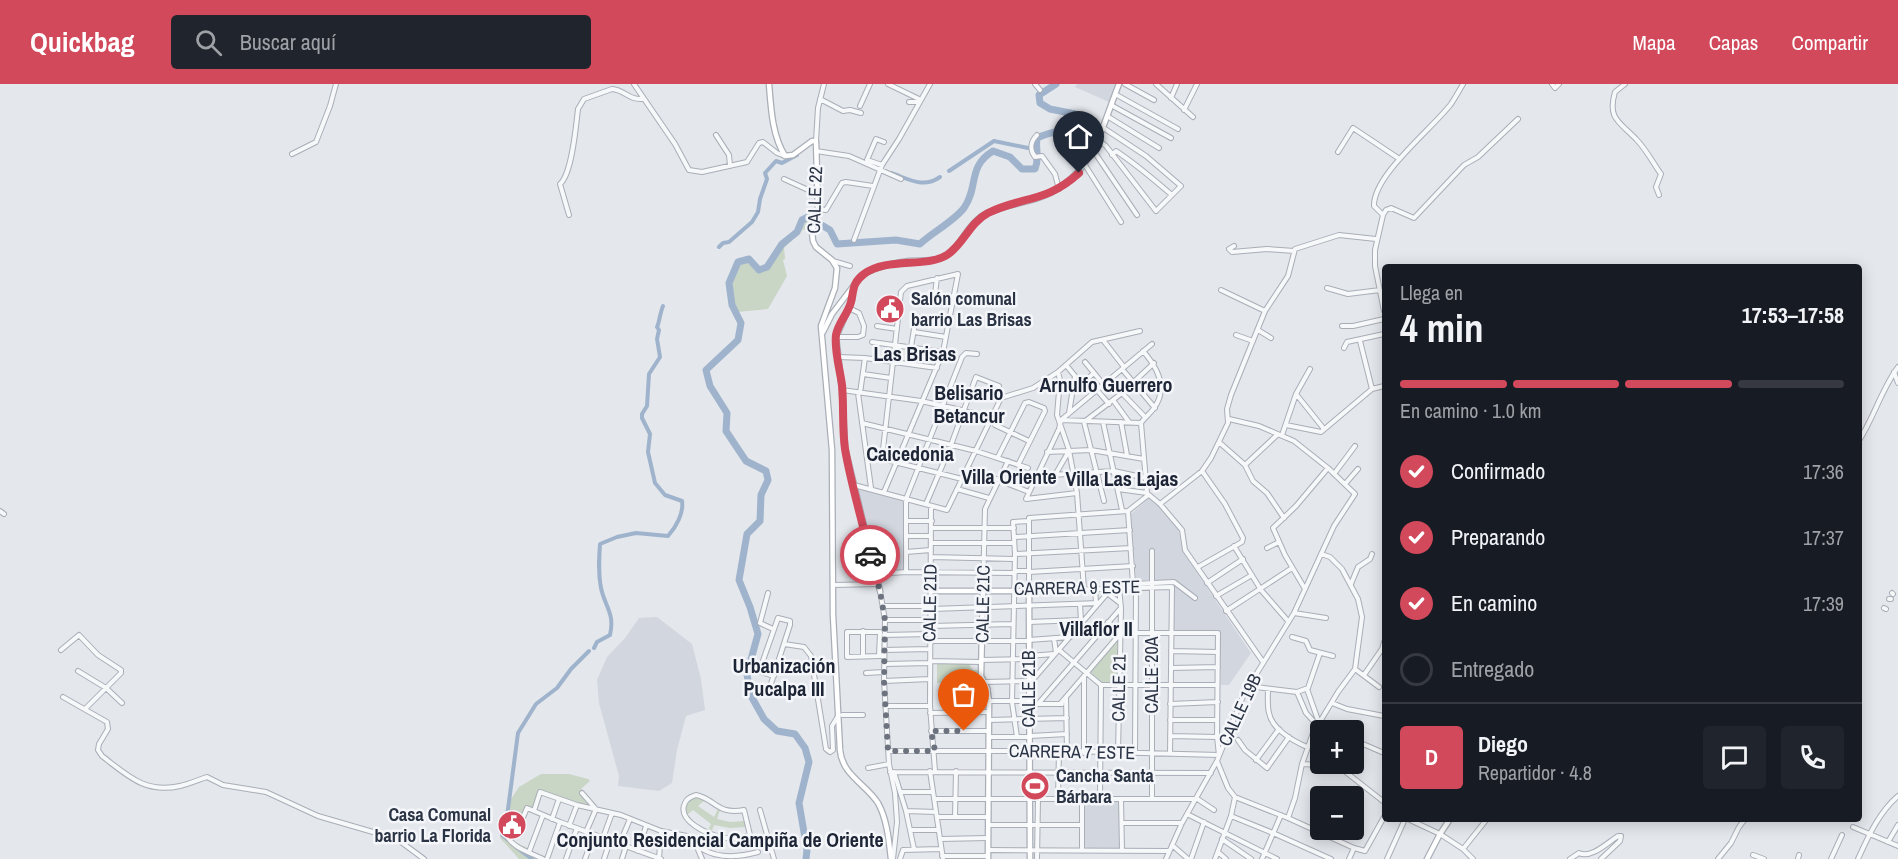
<!DOCTYPE html>
<html lang="es">
<head>
<meta charset="utf-8">
<style>
  :root { --surface:#171b24; --page:#20242c; --text:#f1f3f6; --muted:#9ea1a6; --line:#363941; --accent:#d1495b }
  body { margin:0; font-family:"Archivo Narrow",sans-serif; background:var(--page); color:var(--text); height:100vh; display:flex; flex-direction:column; font-size:22px; white-space:nowrap }
  * { box-sizing:border-box; margin:0 }
  p { font-size:20px; color:var(--muted) }
  .icon { flex:none; width:33px; height:33px; fill:none; stroke:currentColor; stroke-width:2; stroke-linecap:round; stroke-linejoin:round }
  .map { position:relative; flex:1; overflow:hidden }
  .details { position:absolute; left:1382px; top:180px; width:480px; height:558px; display:flex; flex-direction:column; background:var(--surface); border-radius:6px; box-shadow:0 3px 15px #0003 }
  .details>* { flex:none }
  .controls { position:absolute; left:1310px; top:636px; display:grid; gap:12px }
  .controls a { display:grid; place-items:center; width:54px; height:54px; border-radius:6px; background:var(--surface); box-shadow:0 3px 15px #0003; font-size:30px }
  .pin { position:absolute; display:grid; place-items:center; width:51px; height:51px; color:#fff; margin:-62px -26px; border-radius:50% 50% 50% 0; rotate:-45deg; box-shadow:0 0 6px #0007 }
  .pin .icon { rotate:45deg }
  .courier { position:absolute; display:grid; place-items:center; width:60px; height:60px; margin:-30px; border:4px solid #d1495b; border-radius:50%; background:#fff; color:#222; box-shadow:0 2px 8px #0007 }
  .summary em { font-style:normal; font-weight:800 }
  .summary div { display:flex; flex-direction:column-reverse }
  .summary { display:flex; align-items:center; justify-content:space-between; height:102px; padding:0 18px }
  h1 { font-size:39px; font-weight:800; line-height:45px }
  .bar { display:grid; grid-template-columns:repeat(4,1fr); gap:9px 6px; align-content:center; height:72px; padding:0 18px }
  .bar i { height:8px; border-radius:4px; background:var(--line) }
  .bar .current { background:var(--accent) }
  .bar p { grid-column:span 4 }
  .line { display:flex; align-items:center; gap:15px; padding:0 18px; border-top:2px solid var(--line) }
  .line div { flex:1 }
  .round { display:grid; place-items:center; flex:none; width:63px; height:63px; border-radius:6px; background:var(--page) }
  ol { padding:0 18px; list-style:none }
  li { display:flex; align-items:center; gap:18px; height:66px }
  li p { margin-inline-start:auto }
  li .icon { padding:6px; border-radius:50%; background:var(--accent); color:#fff; stroke-width:4 }
  li:last-child { color:var(--muted) }
  li i { width:33px; height:33px; border:3px solid var(--line); border-radius:50% }
  header { display:flex; align-items:center; gap:36px; box-sizing:border-box; height:84px; padding:0 30px; background:var(--accent); color:#fff }
  header strong { font-size:28px }
  nav { display:flex; gap:33px; margin-inline-start:auto; font-size:21px }
  .search { width:420px; height:54px; background:var(--page); display:flex; align-items:center; gap:15px; box-sizing:border-box; padding:0 21px; border-radius:6px; color:var(--muted); font-size:22px }
  .map>svg:first-child { display:block }
  .built { fill:#d2d6de }
  .green { fill:#c9d6c5 }
  .lines { fill:none; stroke-linecap:round; stroke-linejoin:round }
  .canal { stroke:#9fb4cc; stroke-width:4 }
  .river { stroke:#9fb4cc; stroke-width:7 }
  .street-casing { stroke:#a9aeb7; stroke-width:6 }
  .secondary-casing { stroke:#a9aeb7; stroke-width:7 }
  .street { stroke:#f7f8fa; stroke-width:4 }
  .secondary { stroke:#fff; stroke-width:4.5 }
  .done { stroke:#6c737f; stroke-width:6; stroke-dasharray:0 10.8 }
  .route { stroke:#d1495b; stroke-width:8 }
  .labels { text-anchor:middle; stroke-width:5; stroke-linejoin:round; paint-order:stroke }
  .street-label { font-size:18px; fill:#2b3445; stroke:#f4f6f9 }
  .poi-label { font-size:18px; font-weight:bold; fill:#2b3445; stroke:#f4f6f9; text-anchor:start }
  .neighbourhood-label { font-size:20px; font-weight:bold; fill:#1d2536; stroke:#f4f6f9 }
</style>
</head>
<body>
<header>
<strong>Quickbag</strong>
<div class="search"><svg class="icon" aria-label="search" viewBox="0 0 24 24"><circle cx="10" cy="10" r="6"/><path d="M15 15l6 6"/></svg>Buscar aquí</div>
<nav><a>Mapa</a><a>Capas</a><a>Compartir</a></nav>
</header>
<div class="map">
<svg width="1898" height="775" viewBox="0 0 1898 775">
  <rect width="100%" height="100%" fill="#e4e7ec"/>
  <path class="built" d="M1077,0h39l-7,18 -34,-15z
    M858,405l48,10v72h-27l-4,-4 -4,-16 3,-1z
    M1149,414l15,13 14,18 5,23 68,101 -22,32h-8l-1,-54 -46,-1v-45l-4,-2h-20l-1,-3 -13,1 -5,-67z
    M657,533l35,27 9,35 4,31 -19,6 -9,34 -5,33 -13,8 -41,-5 1,-10 -20,-73 -2,-23 10,-23 18,-19 14,-20z
    M1084,716h36v48l-35,1z"/>
  <path class="green" d="M807,135l4,1 -2,13 -5,-4 -20,19 1,11 -2,1 4,16 -19,33 -31,3c-9,-20 -6,-30 2,-49l9,-3 11,11 8,-3 15,-23 15,-11 6,-13z
    M1119,551l-1,48h-15l-14,-12z
    M937,578h36l-3,4 3,4h5v20l-24,1v-8h-17z
    M541,690h28l19,5 2,2 -8,7 -1,6 15,17 -55,-17 -6,19 -8,-2 -6,3 -9,27 16,7 -1,5 9,6h-17l-19,-21 6,-14 1,-19 12,-18z
    M699,713l6,3 -7,6 16,11 4,-8 2,1 -3,9 13,3 14,-1 2,6 -16,1 -16,-3 -3,8 -4,-1 4,-8 -18,-14 -6,5 -2,-7 3,-7z"/>
  <g class="lines">
    <path class="canal" d="M949,87l45,-30 34,7
      M891,89c18,6 32,16 49,4
      M719,163l4,-4 6,-1 23,-20 6,-10 2,-13 7,-20 -2,-6 11,-12 6,2 15,-8
      M594,564l3,-6 13,-7c5,-22 -5,-28 -9,-47 -3,-15 -2,-29 -1,-44l17,-7 19,-4 32,3c8,-9 16,-23 14,-35l-17,-6 -10,-12 -7,-31 2,-18 -8,-16v-4l5,-8 2,-32 11,-17 -3,-18 2,-9 -2,-3c2,-3 3,-14 6,-21
      M508,756l-6,-5 6,-26 10,-76 18,-29 21,-16 14,-19 18,-18
      M516,763l16,12"/>
    <path class="river" d="M806,775l1,-9 -8,-47 10,-41 -4,-14 -10,-14 -18,-3 -13,-12 -14,-25 -3,-20 11,-40 -8,-27 -11,-27 8,-46 13,-13 1,-26 7,-15 -2,-9 -20,-10 -20,-30 1,-18 -17,-27 -4,-16 32,-30 3,-17 -9,-18 -3,-22 9,-21 11,-3 10,11 8,-3 15,-23 15,-12 5,-12 6,-3 22,13 7,14 59,-4 24,4c13,-12 34,-23 44,-36 15,-21 3,-41 29,-57l17,6 12,12h13c5,-12 0,-19 2,-31 17,-8 31,-7 49,-15l-1,-7 -35,-7 -10,-6 -1,-8 17,-11"/>
    <g class="street-casing">
      <path id="street" d="M634,0l41,60 14,26 13,2 45,-10 12,-19 4,-1 14,11 8,3
        M888,0l33,16
        M1035,0l5,6
        M1125,0l29,16
        M1156,0l37,33
        M1552,0l3,4 4,-4
        M1625,0l-10,8c-8,27 5,30 21,47 10,10 17,24 25,35l-5,13 3,8
        M1115,10l63,35
        M1171,14l6,-14
        M820,15l23,12 7,-1 11,3
        M909,18h10
        M1111,21l60,33
        M860,22l10,-22
        M1184,26l13,-26
        M1107,32l52,32
        M716,51l13,20 1,11
        M1037,51c-6,6 -8,14 -2,22l7,-1 13,18 4,15
        M1097,55l9,7 50,65 25,-25 -35,-30 -44,-29
        M816,57l2,-33 6,-24
        M1093,66l44,65
        M816,67l33,5 52,23
        M1338,68l15,-24 45,30
        M292,70l24,-12 14,-36 6,-22
        M1112,71l4,-4c20,13 37,28 56,44
        M882,81l-15,-5 9,-21 8,3
        M1085,81l36,57
        M784,95l33,15
        M818,125l8,1 16,-27 4,-1 27,4
        M569,131l-9,-31c12,-10 16,-58 18,-75l6,-10 28,-10c13,1 16,11 31,10
        M1383,131l3,-5 5,-2 23,10 50,-53 14,-8 40,-38
        M854,156l28,-75 17,-26 31,-55
        M1234,162l-5,3 3,3 35,-3 27,2
        M833,177l17,5
        M1327,204l21,6 32,-4
        M1221,206l44,21
        M934,218l3,-24
        M1384,227l-9,-45v-16l8,-35 -9,-9c-1,-31 58,-77 77,-102 4,-6 8,-13 12,-20
        M885,230l13,2
        M877,242l20,3
        M1342,242h11l31,-7
        M1258,246l13,8
        M914,248l32,5
        M1236,251l17,6
        M836,253h22l5,-2 1,-9 -5,-13 -10,-5
        M1103,256l21,27
        M1360,257l12,48
        M872,258l71,10
        M911,263l5,-30 33,4
        M1344,264l3,-6 37,-8
        M1143,267c14,16 26,37 11,57 -3,5 -9,9 -13,15l6,70
        M838,273l27,1 72,10
        M1085,278l18,22
        M1066,281l9,11 -6,37
        M1122,285l33,39
        M1058,288l2,8 -3,35 12,35 8,43 7,96
        M1894,288l4,11
        M863,290l28,4
        M842,306l79,11 71,16
        M1097,306l12,14
        M1072,308l22,-19
        M858,309l13,95
        M860,309l5,-35
        M1122,309l23,24
        M1296,310l28,35
        M1113,316l16,22
        M1061,336l80,3
        M1103,338l19,88
        M1121,338l6,33
        M862,339l114,28 52,17
        M995,341l34,16
        M1286,341l35,7 51,-43 12,-3
        M1282,351l14,-41 14,-25
        M1858,358c16,-24 23,-52 40,-75
        M1220,359l25,22 8,16 14,12 17,25
        M1047,368l44,-2 53,9
        M867,371l95,24
        M998,373l27,-54 4,-1 15,6 1,3 -27,54
        M882,374l19,-166 6,-6 51,-12 -15,78 -59,140
        M1245,381l32,-30
        M968,384l61,24
        M1334,390l21,-28
        M1055,391l14,-24
        M1036,392l78,-5 32,7
        M1345,400l13,-15
        M854,401l93,25 54,-112 32,-10 25,-16 34,-30 48,-11
        M957,405l32,9
        M1118,405l29,4
        M1077,409l-51,6 33,-70 2,-9 91,-76
        M1147,409v3l-19,15 -99,7v73l143,-4 -2,167
        M1148,410l12,10 22,26 3,20 78,112
        M1104,417l-20,-79 38,-29 32,-30
        M926,420l25,-59 25,-68 23,9
        M1160,420l42,-33 9,-13 17,-35 -1,-14 4,-14 34,-84 23,-35 7,-27 44,-14 37,4
        M931,422l-1,200 5,65
        M0,427l4,3
        M1128,427l5,73 3,3 -1,166
        M906,437h26
        M932,444h82
        M906,452h25
        M1015,453l115,-7
        M931,459h83
        M1234,462l27,44 27,31
        M1267,464l12,-6
        M1152,467v248
        M906,468l25,-2
        M1015,470l116,-6
        M931,473l83,2
        M1198,483l44,-25 1,-4 -18,-34 -23,-33
        M1015,487h14
        M906,488v-73l56,-142 4,-4 11,1
        M1029,488l104,-6
        M875,490l31,-2 109,1
        M1207,499l36,-24
        M1133,500l41,-2 21,16
        M1351,500l7,-17 12,-8 2,-5
        M833,501l45,-1
        M1095,505l1,14
        M1305,505l-20,-34 -12,-27 23,-22 32,-38
        M983,506l2,-81 23,-48
        M880,507l5,29 -1,61 5,83 6,29 2,29 -4,37
        M768,509l-8,30 13,6
        M1107,509l13,10
        M1892,509l1,1
        M1216,512l36,-21
        M1889,515h2
        M1080,520l1,17
        M884,522h46
        M1884,524l2,1
        M931,525l168,-6
        M1226,527l66,-43
        M1294,529l32,5
        M885,536h45
        M1069,537l2,14
        M1029,538l52,-2
        M1108,538l12,11
        M930,542l82,-2
        M863,547v25
        M884,551l46,-1
        M1292,553l14,4 4,9 23,6
        M1054,554l2,15
        M1029,556l41,-3
        M930,557h99
        M784,560l20,3 7,9 15,93 4,3
        M61,566l18,-15 19,20 23,15v3l-36,36
        M884,566l45,-1
        M1059,566l42,35h116
        M1171,567l47,1
        M879,572l1,-24h-33v25l33,-1 4,-1
        M1029,572l25,-2
        M981,576l48,-1
        M930,577l51,1
        M885,580l45,-1
        M1171,584l47,-1
        M1355,585l24,18
        M78,587l28,17 16,15
        M866,589l18,-1
        M1364,591l18,-26 2,-7
        M884,597l46,-2
        M983,598l46,-1
        M1030,599l81,-94
        M1248,602l49,6 11,-4 12,-35
        M1268,605c0,7 -1,16 1,24 3,16 24,28 38,34
        M1307,605l12,34
        M1297,608l9,21 12,13
        M768,609l22,-68v-4l-12,-3 -18,51 1,3 13,4
        M63,613l44,25 1,7 -9,15 -1,6 4,6c25,19 43,38 78,30 9,-2 18,-6 27,-9l16,8 43,7 52,24 79,23 27,20
        M1066,613l1,54
        M989,617h40
        M1332,619l15,6 37,7
        M1029,620h33
        M1038,620l82,-95
        M1060,620l60,-70
        M1170,620l48,-2
        M885,622h45
        M951,628v-20l37,-2
        M930,629l59,-1
        M842,631h21
        M989,636l78,-2
        M1170,636h47
        M1320,638l6,8
        M931,647h58
        M1030,652l37,-2
        M1170,652l47,1
        M989,653h41
        M1017,653l-5,-35 3,-148 -2,-32 16,-1
        M1238,656l7,10 22,18 22,-31
        M1353,659l10,1 21,9
        M888,667h179l152,4 -2,-18 1,-104h-98
        M830,668l3,-2 -1,-24 6,-10
        M1084,669v-77
        M1118,669l3,-145 -2,-20
        M1256,676l23,-31
        M1217,677l11,27 7,9 53,21 66,30
        M1302,680l36,2 46,36
        M868,684l21,-4
        M930,687l13,88
        M890,688l321,1
        M894,688l12,39 8,38
        M901,708h32
        M582,709l13,15
        M696,711c20,4 20,20 48,15l6,25c-9,3 -19,5 -28,2 -13,-2 -46,-16 -37,-34 2,-5 6,-6 11,-8z
        M1196,714l18,12
        M934,715h260
        M1058,715l1,-48
        M1100,715l1,-114
        M1121,715l1,52
        M760,726l14,49
        M534,727l6,-19 37,13 44,10 40,16 26,5 7,4 8,19
        M906,727l30,1
        M1187,730l90,45
        M1231,732l42,17 58,26
        M937,733h51
        M955,733l1,-46
        M1288,734l7,-20 7,-34 11,-31 25,-41 17,-23 7,-52 -4,-18 -16,-30 -12,-12 -9,-3
        M552,735l7,-20
        M1408,735l32,15 23,15 10,10
        M1122,739h60
        M988,741h94
        M569,742l8,-21
        M1853,743l45,19
        M910,746h29
        M504,747c7,17 23,20 39,28
        M586,748l10,-23
        M709,750l-7,15c17,10 38,8 56,3
        M515,752l12,-28 33,14 101,37
        M603,754l9,-25
        M940,755l48,-1
        M1222,755l29,20
        M1888,758l10,-17
        M620,759l10,-24
        M1172,761l16,14
        M1463,765l24,-30
        M988,766l181,1
        M638,767l8,-25
        M1082,767v-52
        M529,768l14,-37
        M1218,768l8,7
        M1753,771l11,4
        M942,772h46
        M547,775l13,-37
        M566,775l11,-31
        M585,775l9,-24
        M604,775l6,-18
        M622,775l4,-13
        M659,775l2,-28
        M900,775l3,-9 38,-1
        M1037,775l1,-60
        M1166,775l16,-36 35,-62 27,-67 50,-81 40,-87 21,-32 -27,-26 -34,-27 -35,-15 -30,-7
        M1191,775l13,-37
        M1215,775l16,-43 4,-19
        M1262,775l19,-44
        M1349,775l5,-11 11,3 19,-34
        M1387,775l18,-40
        M1570,775l9,-6c12,6 28,-10 39,-17h3l-1,5 -19,18
        M1718,775l13,-16 8,-16 6,-8
        M1798,775l1,-4
        M1831,775l11,-24
        M1858,775c10,-22 21,-47 40,-63"/>
    </g>
    <g class="secondary-casing">
      <path id="secondary" d="M769,0c2,24 3,51 16,72l8,-1 19,-14h4l2,68 -6,23 1,9 3,6 16,13 5,8 -2,20 -14,38 11,124 1,165 7,135c2,25 26,34 38,53 9,16 11,38 13,56
        M852,206v10l-16,37 6,53 3,58 35,143
        M823,248l9,-18 29,-38c13,-9 33,-13 48,-15 11,-1 21,1 32,-3 19,-8 24,-31 41,-42 16,-10 38,-12 56,-18 54,-19 62,-66 81,-114
        M983,506l-2,86 6,12 2,13 -1,158
        M931,507h98l1,268
        M1427,775l13,-25 10,-15"/>
    </g>
    <use href="#street" class="street"/>
    <use href="#secondary" class="secondary"/>
  </g>
  <g class="lines">
    <path class="done" d="M870,471l10,36 5,29 -1,61 4,70h47l-4,-20h33"/>
    <path class="route" d="M870,471c-8,-35 -19,-71 -25,-106 -3,-21 -1,-43 -3,-64 -2,-15 -8,-35 -6,-50 2,-12 12,-21 15,-33 3,-12 1,-19 13,-28 22,-17 63,-6 83,-19 17,-11 22,-32 41,-42 35,-17 58,-10 91,-40"/>
  </g>
  <defs>
    <g id="civic-disc" transform="scale(1.5)"><circle r="9.5" fill="#d1495b" stroke="#f4f6f9"/><path d="M-.6-6.5H3V-4.5H.6V-3L4-1V1h2V6H-6V1h2V-1L-.6-3ZM-1.2 2.5V6h2.4V2.5Z" fill="#fff"/></g>
    <g id="stadium-disc" transform="scale(1.5)"><circle r="9.5" fill="#d1495b" stroke="#f4f6f9"/><path d="M0-5a6.5 5 0 1 0 0 10a6.5 5 0 1 0 0-10ZM-3.5-1.8h7v3.6h-7Z" fill="#fff"/></g>
  </defs>
  <g fill-rule="evenodd">
    <use href="#civic-disc" x="890" y="225"/>
    <use href="#stadium-disc" x="1035" y="702"/>
    <use href="#civic-disc" x="512" y="741"/>
  </g>
  <g class="labels">
    <g class="street-label">
      <text transform="translate(815 116) rotate(-88)" y="6">CALLE 22</text>
      <text transform="translate(1077 504) rotate(-1)" y="6">CARRERA 9 ESTE</text>
      <text transform="translate(930 519) rotate(-89)" y="6">CALLE 21D</text>
      <text transform="translate(983 520) rotate(-89)" y="6">CALLE 21C</text>
      <text transform="translate(1152 591) rotate(-90)" y="6">CALLE 20A</text>
      <text transform="translate(1119 604) rotate(-89)" y="6">CALLE 21</text>
      <text transform="translate(1029 605) rotate(-90)" y="6">CALLE 21B</text>
      <text transform="translate(1240 626) rotate(-65)" y="6">CALLE 19B</text>
      <text transform="translate(1072 668) rotate(1)" y="6">CARRERA 7 ESTE</text>
    </g>
    <g class="poi-label">
      <text x="911" y="221">Salón comunal<tspan x="911" dy="21">barrio Las Brisas</tspan></text>
      <text x="1056" y="698">Cancha Santa<tspan x="1056" dy="21">Bárbara</tspan></text>
      <text x="491" y="737" text-anchor="end">Casa Comunal<tspan x="491" dy="21">barrio La Florida</tspan></text>
    </g>
    <g class="neighbourhood-label">
      <text x="915" y="277">Las Brisas</text>
      <text x="1106" y="308">Arnulfo Guerrero</text>
      <text x="969" y="316">Belisario<tspan x="969" dy="23">Betancur</tspan></text>
      <text x="910" y="377">Caicedonia</text>
      <text x="1009" y="400">Villa Oriente</text>
      <text x="1122" y="402">Villa Las Lajas</text>
      <text x="1096" y="552">Villaflor II</text>
      <text x="784" y="589">Urbanización<tspan x="784" dy="23">Pucalpa III</tspan></text>
      <text x="720" y="763">Conjunto Residencial Campiña de Oriente</text>
    </g>
  </g>
</svg>
<div class="controls">
<a>+</a>
<a>−</a>
</div>
<div class="pin" style="left:964px;top:647px;background:#ea580c"><svg class="icon" aria-label="bag" viewBox="0 0 24 24"><path d="M5 8h14l-1 12H6zM9 8a3 3 0 0 1 6 0"/></svg></div>
<div class="pin" style="left:1079px;top:89px;background:#1f2937"><svg class="icon" aria-label="home" viewBox="0 0 24 24"><path d="M3 11l9-7 9 7M6 9v11h12V9"/></svg></div>
<div class="courier" style="left:870px;top:471px"><svg class="icon" aria-label="car" viewBox="0 0 24 24"><path d="M5 17H2v-5l4-1 3-4h7l3 4 3 1v5h-3M9 17h6M6 11h13"/><circle cx="7" cy="17" r="2"/><circle cx="17" cy="17" r="2"/></svg></div>
<section class="details">
<div class="summary"><div><h1>4 min</h1><p>Llega en</p></div><em>17:53–17:58</em></div>
<div class="bar"><i class="current"></i><i class="current"></i><i class="current"></i><i></i><p>En camino · 1.0 km</p></div>
<ol>
<li><svg class="icon" aria-label="check" viewBox="0 0 24 24"><path d="M5 12l5 5 9-10"/></svg>Confirmado<p>17:36</p></li>
<li><svg class="icon" aria-label="check" viewBox="0 0 24 24"><path d="M5 12l5 5 9-10"/></svg>Preparando<p>17:37</p></li>
<li><svg class="icon" aria-label="check" viewBox="0 0 24 24"><path d="M5 12l5 5 9-10"/></svg>En camino<p>17:39</p></li>
<li><i></i>Entregado</li>
</ol>
<div class="line" style="height:108px"><b class="round" style="background:var(--accent);color:#fff">D</b><div><b>Diego</b><p>Repartidor · 4.8</p></div><a class="round"><svg class="icon" aria-label="chat" viewBox="0 0 24 24"><path d="M4 5h16v11H9l-5 4z"/></svg></a><a class="round"><svg class="icon" aria-label="phone" viewBox="0 0 24 24"><path d="M5 4h4l2 5-3 2q2 4 5 5l2-3 5 2v4C11 20 4 13 5 4z"/></svg></a></div>
</section>
</div>
</body>
</html>
